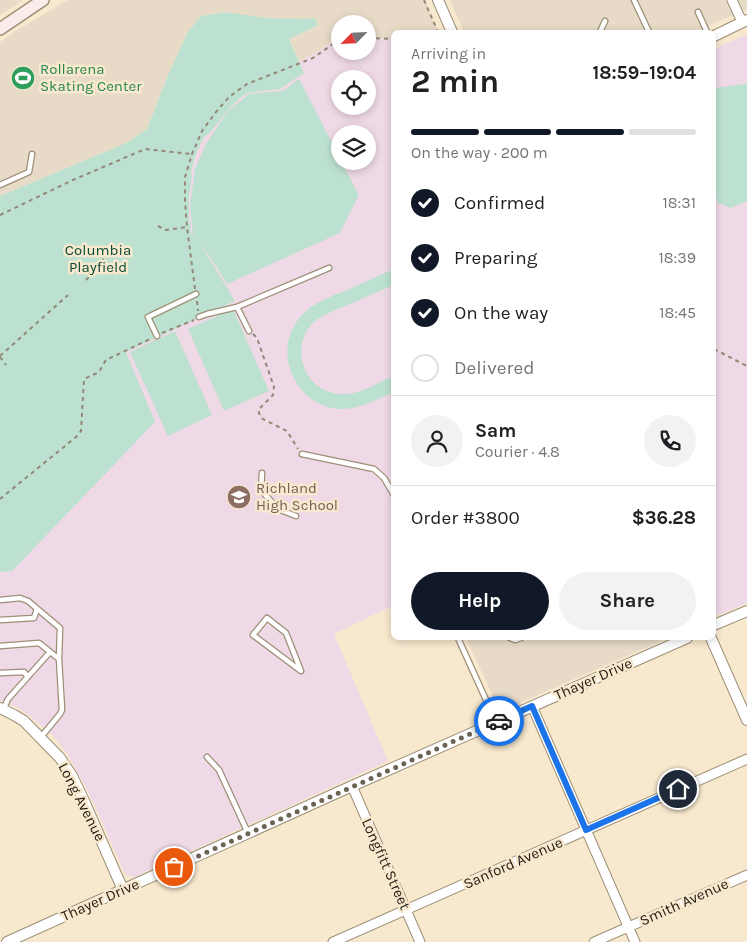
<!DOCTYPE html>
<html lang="en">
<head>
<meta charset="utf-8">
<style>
  :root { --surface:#fff; --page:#f2f2f2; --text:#202124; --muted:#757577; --line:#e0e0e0; --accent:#111827 }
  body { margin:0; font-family:Karla,sans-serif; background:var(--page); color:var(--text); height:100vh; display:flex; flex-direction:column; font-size:19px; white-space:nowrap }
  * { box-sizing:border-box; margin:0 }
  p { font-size:16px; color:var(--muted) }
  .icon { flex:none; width:28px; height:28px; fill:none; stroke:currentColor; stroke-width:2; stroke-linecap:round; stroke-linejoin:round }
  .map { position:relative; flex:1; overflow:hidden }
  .panel { position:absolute; left:391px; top:30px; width:325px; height:610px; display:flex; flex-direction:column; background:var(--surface); border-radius:8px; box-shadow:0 2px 8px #0003 }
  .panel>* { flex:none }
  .needle { width:32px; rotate:246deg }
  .controls { position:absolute; left:331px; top:15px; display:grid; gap:10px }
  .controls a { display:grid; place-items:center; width:45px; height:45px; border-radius:50%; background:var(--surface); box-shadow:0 2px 8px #0003; font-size:25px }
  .pin { position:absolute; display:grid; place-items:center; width:42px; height:42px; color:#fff; margin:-21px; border:2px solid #fff; border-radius:50%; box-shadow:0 1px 5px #0007 }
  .courier { position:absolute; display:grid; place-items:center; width:50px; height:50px; margin:-25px; border:4px solid #1a73e8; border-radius:50%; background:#fff; color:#222; box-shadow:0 1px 6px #0007 }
  .overview em { font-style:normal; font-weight:700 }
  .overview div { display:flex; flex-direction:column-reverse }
  .overview { display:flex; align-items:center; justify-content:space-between; height:85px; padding:0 20px }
  h1 { font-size:32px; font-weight:700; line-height:38px }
  .bar { display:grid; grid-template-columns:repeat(4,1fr); gap:8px 5px; align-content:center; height:60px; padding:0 20px }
  .bar i { height:6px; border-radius:4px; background:var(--line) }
  .bar .selected { background:var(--accent) }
  .bar p { grid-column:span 4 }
  .line { display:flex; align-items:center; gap:12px; padding:0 20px; border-top:1px solid var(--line) }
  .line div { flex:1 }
  .round { display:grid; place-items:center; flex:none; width:52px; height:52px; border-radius:26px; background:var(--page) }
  ol { padding:0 20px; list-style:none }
  li { display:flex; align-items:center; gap:15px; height:55px }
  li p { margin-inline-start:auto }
  li .icon { padding:5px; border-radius:50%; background:var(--accent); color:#fff; stroke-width:4 }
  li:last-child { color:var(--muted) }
  li i { width:28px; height:28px; border:2px solid var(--line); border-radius:50% }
  .button { display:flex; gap:10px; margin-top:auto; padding:10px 20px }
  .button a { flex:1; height:58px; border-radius:30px; background:var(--accent); color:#fff; font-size:20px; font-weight:700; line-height:58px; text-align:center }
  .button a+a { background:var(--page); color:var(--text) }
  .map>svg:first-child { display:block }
  .commercial { fill:#e7dbc7 }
  .education { fill:#efd9e6; fill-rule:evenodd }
  .green { fill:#bde1d0 }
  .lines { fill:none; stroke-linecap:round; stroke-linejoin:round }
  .service-casing { stroke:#9d8f77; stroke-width:7 }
  .minor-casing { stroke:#9d8f77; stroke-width:11 }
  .tertiary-casing { stroke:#9d8f77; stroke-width:12 }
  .secondary-casing { stroke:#9d8f77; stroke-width:14 }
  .path { stroke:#928876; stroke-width:2; stroke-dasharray:4 4; stroke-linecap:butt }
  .service { stroke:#fff; stroke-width:4.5 }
  .minor { stroke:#fff; stroke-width:9 }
  .tertiary { stroke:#fff; stroke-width:10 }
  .secondary { stroke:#fbecec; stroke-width:11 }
  .done { stroke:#6b6353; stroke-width:5; stroke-dasharray:0 9 }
  .route { stroke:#1a73e8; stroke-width:6 }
  .labels { text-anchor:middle; stroke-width:5; stroke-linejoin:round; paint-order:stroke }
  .leisure-label { font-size:15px; fill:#27864d; stroke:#f7e8ce; text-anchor:start }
  .park-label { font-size:15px; fill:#074b35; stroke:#f7e8ce }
  .education-label { font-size:15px; fill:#785e54; stroke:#f7e8ce; text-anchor:start }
  .street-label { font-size:15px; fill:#201b11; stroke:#f7e8ce }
</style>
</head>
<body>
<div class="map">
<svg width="747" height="942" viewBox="0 0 747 942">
  <rect width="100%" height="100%" fill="#f7e8ce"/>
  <path class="commercial" d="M0,0h23l-23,15z
    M68,0h357l13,32h-44v7l-26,-1v-14h-28v13l-23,15 -18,9 -10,-23 29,-13 -3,-7 -8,1 -40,-1 -42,-6 -24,4 -13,16 -20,43 -21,54 -21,14 -126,53v-154l17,-12z
    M450,0h297v9l-53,23h-230z
    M466,638h202l-167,73 -5,-8z"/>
  <path class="education" d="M747,34v569l-27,12 -6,-1v-565z
    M340,37v14h28v-13l26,1v566l-60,29 54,127 -254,116 -7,-1 -3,-4 -30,-68 -14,-27 -13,-23 -14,-18 -22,-19 -14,-10 -17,-6v-129l12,-1 113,-219 110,-51 -24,-40 -20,-28 -2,-17v-18l3,-22 -1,-4 5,-18 8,-17 5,-3 11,-15 20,-21 7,-5 33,-4 24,-16 -5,-12 18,-9zM340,79h28v27h-28zM340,134h28v27h-28z"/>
  <path class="green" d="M225,12l42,6 40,1 8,-1 3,7 -29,14 15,34 -24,16 -33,4 -7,5 -11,11 -20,25 -5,3 -8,17 -5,18 1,4 -3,22v18l2,17 2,2 -3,-29 5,-37 11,-25 22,-33 21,-17 34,-3 16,-12 41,79v3h1l18,34 -19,38 -113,51 -12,-20 -16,-21 12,18 24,40 -109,51 29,70 -143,149 -12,1v-376l126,-53 21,-14 21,-54 20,-43 13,-16z
    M745,84h2v117l-16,7 -13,-5 -4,-10v-105z
    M394,269v16c-16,7 -31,13 -46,20 -13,5 -27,10 -37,20 -22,26 -5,67 29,69 18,2 37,-11 54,-18v16c-17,7 -35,18 -54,17 -46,-3 -70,-60 -38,-94 11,-12 27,-18 43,-24 16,-7 32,-15 49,-22z
    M233,309l36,82 -45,20 -36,-82z
    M175,331l37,84 -44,21 -38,-84z"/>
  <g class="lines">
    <g class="service-casing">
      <path id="service" d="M634,0l15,32
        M698,12l9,20
        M600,32l5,-11
        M0,185l29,-13 3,-18
        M237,307l12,24
        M199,317l8,-3 30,-7 92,-39
        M157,336l-9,-19 48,-23
        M302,454l72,15 10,9 10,17
        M262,473l-1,17 17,19 18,7
        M0,600l20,-2 8,3 32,27 -1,31
        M267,618l19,15 15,38 -48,-36z
        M0,620l34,-2 3,-9
        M458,638l38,84
        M510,638l5,2 6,-2
        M0,646l39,-3 20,16 3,51 -2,4 -19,23
        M0,673l24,-1 4,5
        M4,708l4,-9 42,-47
        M207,757l12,13 29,63"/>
    </g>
    <g class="minor-casing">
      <path id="minor" d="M732,0l10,22
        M532,706l103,236
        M352,786l68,156
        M333,942l414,-183
        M594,942l153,-67"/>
    </g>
    <g class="tertiary-casing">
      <path id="tertiary" d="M438,0l14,32
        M714,36l33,-16
        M714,625l33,-14
        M711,638l36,82
        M0,708l14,7 10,6 36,37 12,18 12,25 39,89
        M7,942l345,-156 335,-148"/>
    </g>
    <g class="secondary-casing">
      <path id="secondary" d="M0,29l43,-29"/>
    </g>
    <path class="path" d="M424,0l14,32
      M368,38l26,1
      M0,215l73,-35 72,-31 46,5
      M158,226l8,4 21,-3
      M86,280l16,-17 5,-15
      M195,289l-8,-62 -2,-26v-24l7,-23 10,-23 14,-19 13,-15 18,-13 66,-26 27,-19
      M197,301l1,10
      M162,333l32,-13
      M253,334l4,4 17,49 -1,8 -15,15 3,8 26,13 11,18
      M714,349l33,17
      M0,356l68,-61
      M0,357l6,8
      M0,499l76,-62 5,-6 3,-52 15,-7 7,-12 44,-21"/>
    <use href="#service" class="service"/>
    <use href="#minor" class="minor"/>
    <use href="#tertiary" class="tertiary"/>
    <use href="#secondary" class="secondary"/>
  </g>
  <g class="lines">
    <path class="done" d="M174,867l325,-146"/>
    <path class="route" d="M499,721l33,-15 54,124 92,-41"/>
  </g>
  <defs>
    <g id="stadium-disc" transform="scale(1.25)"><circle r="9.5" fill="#2e9e5b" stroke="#f7e8ce"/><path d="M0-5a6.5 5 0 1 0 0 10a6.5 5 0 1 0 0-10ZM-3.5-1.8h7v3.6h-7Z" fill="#fff"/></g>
    <g id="school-disc" transform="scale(1.25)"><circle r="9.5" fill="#8d6e63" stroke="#f7e8ce"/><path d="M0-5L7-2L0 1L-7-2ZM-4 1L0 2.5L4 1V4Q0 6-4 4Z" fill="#fff"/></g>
  </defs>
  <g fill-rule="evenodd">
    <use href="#stadium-disc" x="23" y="78"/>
    <use href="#school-disc" x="239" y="497"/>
  </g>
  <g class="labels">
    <g class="leisure-label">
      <text x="40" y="74">Rollarena<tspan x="40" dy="17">Skating Center</tspan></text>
    </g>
    <g class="park-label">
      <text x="98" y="255">Columbia<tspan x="98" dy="17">Playfield</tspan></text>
    </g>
    <g class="education-label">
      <text x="256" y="493">Richland<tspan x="256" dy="17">High School</tspan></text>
    </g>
    <g class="street-label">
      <text transform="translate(593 679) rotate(-24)" y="5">Thayer Drive</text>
      <text transform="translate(82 802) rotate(63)" y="5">Long Avenue</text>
      <text transform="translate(513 863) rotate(-24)" y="5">Sanford Avenue</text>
      <text transform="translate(386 864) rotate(66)" y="5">Longfitt Street</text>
      <text transform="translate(100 900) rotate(-24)" y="5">Thayer Drive</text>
      <text transform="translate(684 902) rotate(-24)" y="5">Smith Avenue</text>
    </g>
  </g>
</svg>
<div class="controls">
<a><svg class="needle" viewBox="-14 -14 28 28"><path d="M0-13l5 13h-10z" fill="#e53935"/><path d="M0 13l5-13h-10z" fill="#757577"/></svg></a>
<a><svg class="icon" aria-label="locate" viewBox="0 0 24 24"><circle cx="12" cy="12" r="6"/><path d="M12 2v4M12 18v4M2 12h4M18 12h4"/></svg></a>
<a><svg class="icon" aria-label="layers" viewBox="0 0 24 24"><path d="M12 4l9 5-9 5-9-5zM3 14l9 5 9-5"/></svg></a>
</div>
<div class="pin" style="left:174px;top:867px;background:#ea580c"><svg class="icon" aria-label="bag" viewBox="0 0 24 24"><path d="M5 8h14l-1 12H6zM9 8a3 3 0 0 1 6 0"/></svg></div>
<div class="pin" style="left:678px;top:789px;background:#1f2937"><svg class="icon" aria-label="home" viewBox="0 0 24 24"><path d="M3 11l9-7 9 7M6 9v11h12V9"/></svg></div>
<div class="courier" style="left:499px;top:721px"><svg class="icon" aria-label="car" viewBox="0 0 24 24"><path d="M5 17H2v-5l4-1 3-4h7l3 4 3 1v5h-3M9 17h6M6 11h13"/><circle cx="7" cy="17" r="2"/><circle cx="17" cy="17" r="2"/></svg></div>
<section class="panel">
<div class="overview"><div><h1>2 min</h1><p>Arriving in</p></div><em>18:59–19:04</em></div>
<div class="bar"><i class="selected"></i><i class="selected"></i><i class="selected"></i><i></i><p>On the way · 200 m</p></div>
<ol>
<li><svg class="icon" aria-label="check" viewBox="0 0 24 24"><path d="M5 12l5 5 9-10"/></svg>Confirmed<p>18:31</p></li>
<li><svg class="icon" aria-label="check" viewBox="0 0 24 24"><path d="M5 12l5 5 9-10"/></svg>Preparing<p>18:39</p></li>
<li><svg class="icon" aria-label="check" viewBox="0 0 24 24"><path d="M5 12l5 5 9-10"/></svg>On the way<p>18:45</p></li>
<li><i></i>Delivered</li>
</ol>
<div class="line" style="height:90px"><a class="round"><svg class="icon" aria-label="person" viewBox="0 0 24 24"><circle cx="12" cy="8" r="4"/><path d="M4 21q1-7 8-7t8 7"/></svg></a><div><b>Sam</b><p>Courier · 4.8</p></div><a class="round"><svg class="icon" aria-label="phone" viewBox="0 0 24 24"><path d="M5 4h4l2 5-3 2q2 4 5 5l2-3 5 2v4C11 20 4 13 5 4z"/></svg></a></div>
<div class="line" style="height:65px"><div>Order #3800</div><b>$36.28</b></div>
<div class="button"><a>Help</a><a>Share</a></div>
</section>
</div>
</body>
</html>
